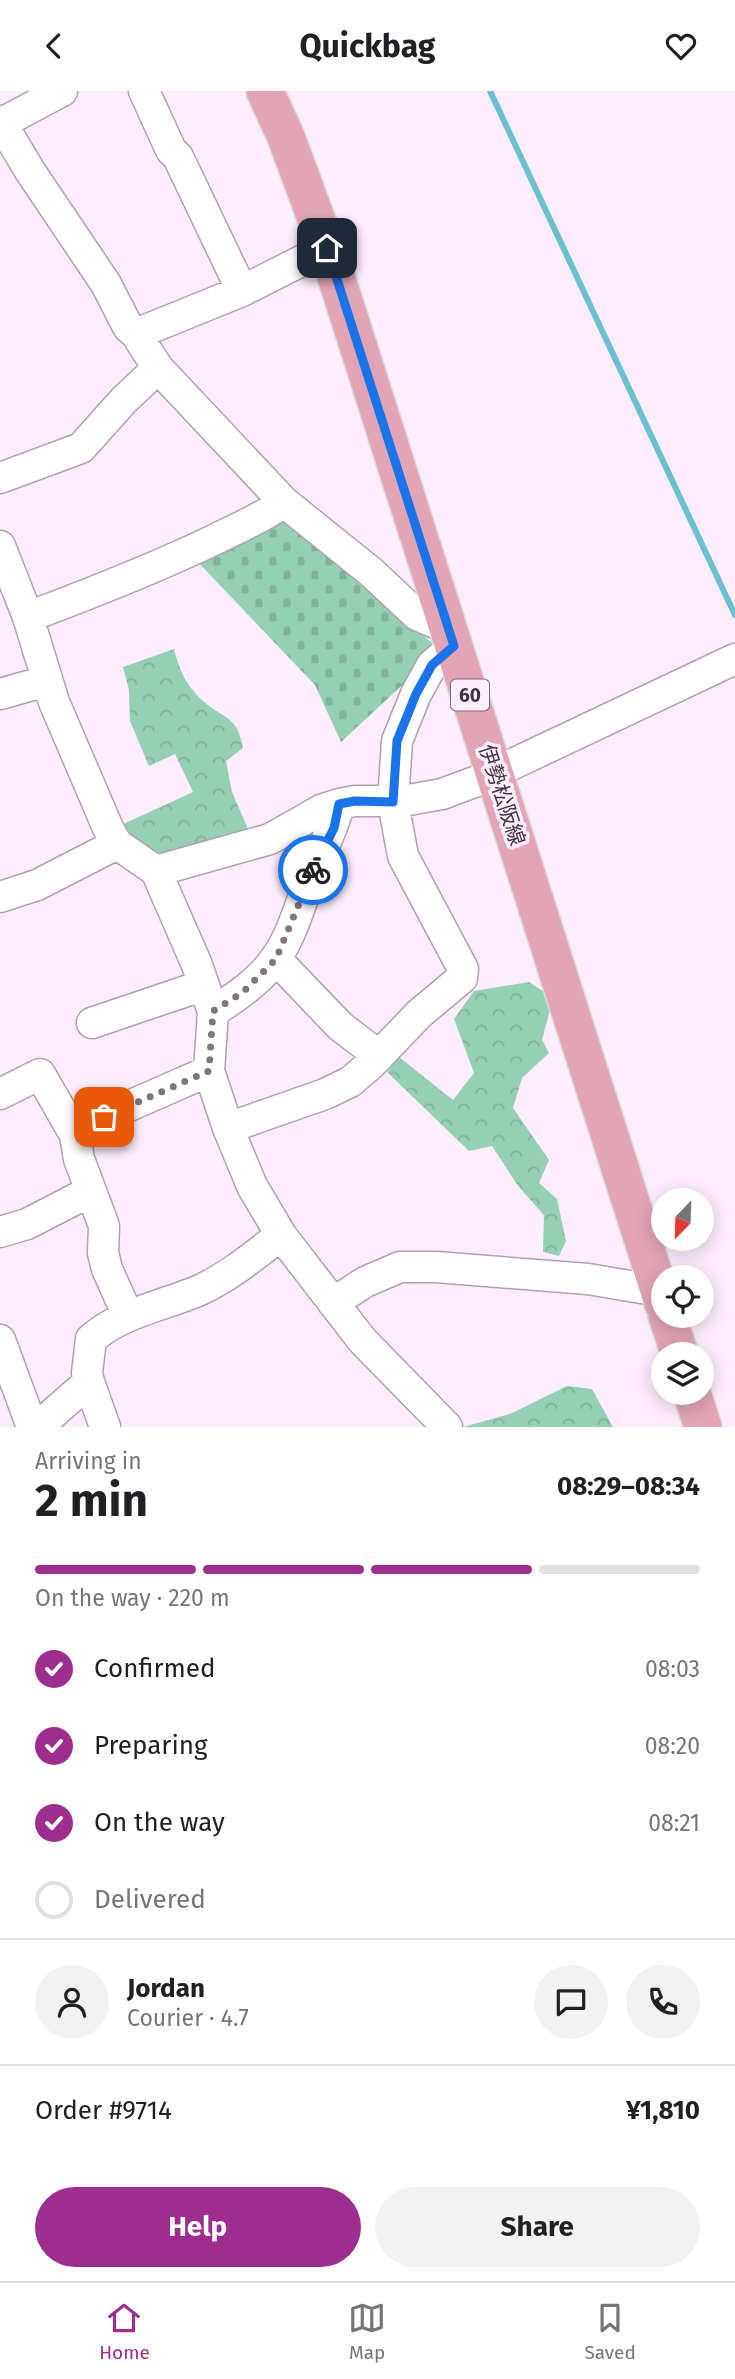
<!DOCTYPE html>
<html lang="en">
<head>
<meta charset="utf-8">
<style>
  :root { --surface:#fff; --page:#f2f2f2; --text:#202124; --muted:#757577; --line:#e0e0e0; --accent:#9d2e8d }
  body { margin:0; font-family:"Fira Sans","Noto Sans JP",sans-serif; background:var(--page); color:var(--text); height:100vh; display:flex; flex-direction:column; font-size:26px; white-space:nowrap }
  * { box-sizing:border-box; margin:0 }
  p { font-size:23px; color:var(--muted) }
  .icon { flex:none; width:38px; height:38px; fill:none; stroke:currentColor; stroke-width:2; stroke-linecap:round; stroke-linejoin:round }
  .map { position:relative; height:1336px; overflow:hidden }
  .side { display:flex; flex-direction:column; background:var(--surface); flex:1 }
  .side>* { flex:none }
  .needle { width:46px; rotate:203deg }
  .buttons { position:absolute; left:651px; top:1097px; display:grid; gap:14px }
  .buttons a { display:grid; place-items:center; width:63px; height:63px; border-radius:50%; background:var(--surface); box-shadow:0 4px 18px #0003; font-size:35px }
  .pin { position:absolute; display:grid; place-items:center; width:60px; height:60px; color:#fff; margin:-30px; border-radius:14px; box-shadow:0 4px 10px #0006 }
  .courier { position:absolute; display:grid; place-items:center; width:70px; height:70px; margin:-35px; border:5px solid #1a73e8; border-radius:50%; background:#fff; color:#222; box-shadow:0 2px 9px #0007 }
  .summary em { font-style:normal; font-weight:700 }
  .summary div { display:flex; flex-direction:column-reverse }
  .summary { display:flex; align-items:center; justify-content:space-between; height:119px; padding:0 35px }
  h1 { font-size:46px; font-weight:700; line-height:52px }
  .bar { display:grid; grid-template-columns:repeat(4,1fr); gap:10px 7px; align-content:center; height:84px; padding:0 35px }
  .bar i { height:9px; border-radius:5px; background:var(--line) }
  .bar .current { background:var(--accent) }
  .bar p { grid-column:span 4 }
  .line { display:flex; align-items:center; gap:18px; padding:0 35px; border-top:2px solid var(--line) }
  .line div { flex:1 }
  .round { display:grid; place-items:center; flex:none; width:74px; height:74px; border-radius:37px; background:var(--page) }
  ol { padding:0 35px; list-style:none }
  li { display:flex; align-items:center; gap:21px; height:77px }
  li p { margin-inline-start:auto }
  li .icon { padding:7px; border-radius:50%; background:var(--accent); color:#fff; stroke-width:4 }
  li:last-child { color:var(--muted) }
  li i { width:38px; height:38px; border:4px solid var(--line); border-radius:50% }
  .primary-button { display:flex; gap:14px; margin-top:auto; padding:14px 35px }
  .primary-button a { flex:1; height:80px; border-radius:42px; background:var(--accent); color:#fff; font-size:28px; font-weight:700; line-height:80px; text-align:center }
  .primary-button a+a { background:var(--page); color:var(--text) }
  header { display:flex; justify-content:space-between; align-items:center; height:91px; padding:0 35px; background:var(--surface); font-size:32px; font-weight:700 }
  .dock { display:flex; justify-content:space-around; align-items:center; height:98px; border-top:2px solid var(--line); background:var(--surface); font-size:19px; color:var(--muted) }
  .dock a { display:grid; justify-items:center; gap:4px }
  .dock .current { color:var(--accent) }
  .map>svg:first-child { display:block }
  .forest { fill:url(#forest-crowns) }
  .cemetery { fill:url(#cemetery-stones) }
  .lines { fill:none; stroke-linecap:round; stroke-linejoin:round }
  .stream { stroke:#6abfd1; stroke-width:6 }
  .minor-casing { stroke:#b29fb1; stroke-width:33 }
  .major-casing { stroke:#dcdbdc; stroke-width:40 }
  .minor { stroke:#fff; stroke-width:30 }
  .major { stroke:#e2a5b6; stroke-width:37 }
  .done { stroke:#817580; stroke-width:7; stroke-dasharray:0 12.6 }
  .route { stroke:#1a73e8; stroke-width:9 }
  .labels { text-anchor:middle; stroke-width:7; stroke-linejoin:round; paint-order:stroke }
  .shield { fill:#feedfd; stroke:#776c76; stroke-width:2 }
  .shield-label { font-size:19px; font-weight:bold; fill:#3d353c }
  .street-label { font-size:21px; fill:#3d353c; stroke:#feedfd }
</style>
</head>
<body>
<header><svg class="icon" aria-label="back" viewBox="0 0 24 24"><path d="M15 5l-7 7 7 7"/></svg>Quickbag<svg class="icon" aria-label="heart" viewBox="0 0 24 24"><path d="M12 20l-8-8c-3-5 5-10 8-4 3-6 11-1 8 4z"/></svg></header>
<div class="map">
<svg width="735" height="1336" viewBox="0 0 735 1336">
  <defs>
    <pattern id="forest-crowns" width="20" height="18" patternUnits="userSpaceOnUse" patternTransform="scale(1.75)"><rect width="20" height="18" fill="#95cfb4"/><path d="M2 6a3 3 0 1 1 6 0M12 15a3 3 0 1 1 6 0" fill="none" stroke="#81b29c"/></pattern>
    <pattern id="cemetery-stones" width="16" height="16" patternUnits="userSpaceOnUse" patternTransform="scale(1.75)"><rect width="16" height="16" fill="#95cfb4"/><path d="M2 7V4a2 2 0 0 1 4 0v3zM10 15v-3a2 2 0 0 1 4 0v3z" fill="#81b29c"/></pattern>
  </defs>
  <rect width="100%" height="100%" fill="#feedfd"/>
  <path class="forest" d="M174,558c5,20 12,37 29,52 21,19 34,13 40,47l-17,13 6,31 17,39 -89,28 -43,-32 76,-35 -18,-38 -26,12 -19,-45 -1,-31 -6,-23z
    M529,891l24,16 -11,42 7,13 -27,25 -9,30 36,52 -10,23 18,16 9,42 -7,15 -16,-4 1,-37 -26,-29 -26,-40 -23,5 -82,-79 12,-15 54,43 21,-27 -20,-54 20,-28z
    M567,1295l25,3 21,38h-150l47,-13z"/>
  <path class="cemetery" d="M288,425l152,134 -99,92 -26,-57 -120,-126z"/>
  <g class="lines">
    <path class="stream" d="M490,0l245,524"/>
    <g class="minor-casing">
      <path id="minor" d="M144,0l27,59 7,7 64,134
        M0,30l30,50 76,113 22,43 8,7 22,34 126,134 87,70 46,43 30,13
        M0,33l62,-33
        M136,243l106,-43 85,-43
        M0,387l81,-30 43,-48 34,-32
        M0,455l28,71 26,85 54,126 9,16 39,27 41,94 16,47 -4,59 19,57 24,58 29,49 81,105 85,87
        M28,526c64,-24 128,-49 190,-79 22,-11 46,-21 66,-36
        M0,603l46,-13
        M156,780l114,-32 51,-29 18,-6 16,-3h48l39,-7 35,-13 258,-122
        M0,806l37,-12 80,-41
        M276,868l64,67 39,30
        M213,921c23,-15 47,-31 62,-53 19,-25 28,-66 41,-95 9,-22 18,-36 23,-60
        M92,932l112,-38
        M0,1003l40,-20 35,61
        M228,1037l97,-34 25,-12 20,-17 49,-51 43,-36 1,-9 -60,-113 -10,-54 4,-61 19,-47 16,-29 22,-19
        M0,1141l27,-8 64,-33
        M333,1212l32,-21 35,-15h36l152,12 71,12
        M128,1225l-21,-47 -4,-16 1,-27 -25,-67 -4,-24 29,-18 105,-46
        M0,1249l32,87
        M89,1291l16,45
        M34,1336l8,-4 47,-41 -2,-9 4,-34c31,-27 72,-33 109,-49 30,-14 55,-35 81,-55"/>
    </g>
    <g class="major-casing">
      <path id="major" d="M265,0l21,46 41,111 336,1055
        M667,1225l13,39
        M692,1302l11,34"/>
    </g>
    <use href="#minor" class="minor"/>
    <use href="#major" class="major"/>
  </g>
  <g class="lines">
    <path class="done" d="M104,1026l105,-46 4,-60 29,-18 34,-34 37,-89"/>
    <path class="route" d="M313,779l21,-42 5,-24 16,-3 38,1 4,-61 19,-47 16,-29 22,-19 -127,-398"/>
  </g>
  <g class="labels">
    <rect class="shield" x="451" y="588.5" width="38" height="31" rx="5"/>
    <g class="shield-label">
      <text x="470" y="611">60</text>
    </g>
    <g class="street-label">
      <text transform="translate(502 704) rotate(72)" y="7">伊勢松阪線</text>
    </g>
  </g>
</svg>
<div class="buttons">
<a><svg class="needle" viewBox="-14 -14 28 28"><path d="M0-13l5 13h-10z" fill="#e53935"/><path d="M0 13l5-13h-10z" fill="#757577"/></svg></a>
<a><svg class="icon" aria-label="locate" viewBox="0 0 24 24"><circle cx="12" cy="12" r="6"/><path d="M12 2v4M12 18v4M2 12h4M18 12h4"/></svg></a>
<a><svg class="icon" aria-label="layers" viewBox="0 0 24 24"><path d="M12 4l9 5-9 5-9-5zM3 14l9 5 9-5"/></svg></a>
</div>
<div class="pin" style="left:104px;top:1026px;background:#ea580c"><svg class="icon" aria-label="bag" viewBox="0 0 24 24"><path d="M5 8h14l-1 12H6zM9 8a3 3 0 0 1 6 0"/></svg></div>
<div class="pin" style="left:327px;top:157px;background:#1f2937"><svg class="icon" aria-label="home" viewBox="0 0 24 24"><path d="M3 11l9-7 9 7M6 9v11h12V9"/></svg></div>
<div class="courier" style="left:313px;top:779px"><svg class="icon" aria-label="bike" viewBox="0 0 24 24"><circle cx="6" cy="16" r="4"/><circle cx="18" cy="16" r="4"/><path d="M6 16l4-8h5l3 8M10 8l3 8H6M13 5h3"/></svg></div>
</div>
<section class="side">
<div class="summary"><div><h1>2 min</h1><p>Arriving in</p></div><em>08:29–08:34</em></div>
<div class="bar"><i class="current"></i><i class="current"></i><i class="current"></i><i></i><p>On the way · 220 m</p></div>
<ol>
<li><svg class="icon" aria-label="check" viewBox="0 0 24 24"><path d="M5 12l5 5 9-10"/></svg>Confirmed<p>08:03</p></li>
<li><svg class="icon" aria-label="check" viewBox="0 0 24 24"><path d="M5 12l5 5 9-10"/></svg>Preparing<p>08:20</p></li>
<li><svg class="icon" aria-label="check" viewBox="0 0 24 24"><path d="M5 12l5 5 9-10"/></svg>On the way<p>08:21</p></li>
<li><i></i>Delivered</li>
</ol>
<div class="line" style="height:126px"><a class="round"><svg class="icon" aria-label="person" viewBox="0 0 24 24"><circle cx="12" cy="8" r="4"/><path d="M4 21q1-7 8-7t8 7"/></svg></a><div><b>Jordan</b><p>Courier · 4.7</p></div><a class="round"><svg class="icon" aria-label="chat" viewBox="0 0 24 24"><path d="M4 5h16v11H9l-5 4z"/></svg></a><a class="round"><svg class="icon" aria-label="phone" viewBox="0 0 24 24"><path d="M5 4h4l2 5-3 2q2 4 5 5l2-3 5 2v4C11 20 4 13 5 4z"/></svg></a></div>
<div class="line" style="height:91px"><div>Order #9714</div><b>¥1,810</b></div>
<div class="primary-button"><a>Help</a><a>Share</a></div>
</section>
<nav class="dock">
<a class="current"><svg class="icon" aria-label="home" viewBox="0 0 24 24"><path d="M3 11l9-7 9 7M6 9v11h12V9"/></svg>Home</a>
<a><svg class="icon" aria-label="map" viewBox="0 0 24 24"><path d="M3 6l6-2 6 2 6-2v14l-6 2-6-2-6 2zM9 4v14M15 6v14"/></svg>Map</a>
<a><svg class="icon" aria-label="saved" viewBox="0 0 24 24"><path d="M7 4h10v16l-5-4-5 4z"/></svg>Saved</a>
</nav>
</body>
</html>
